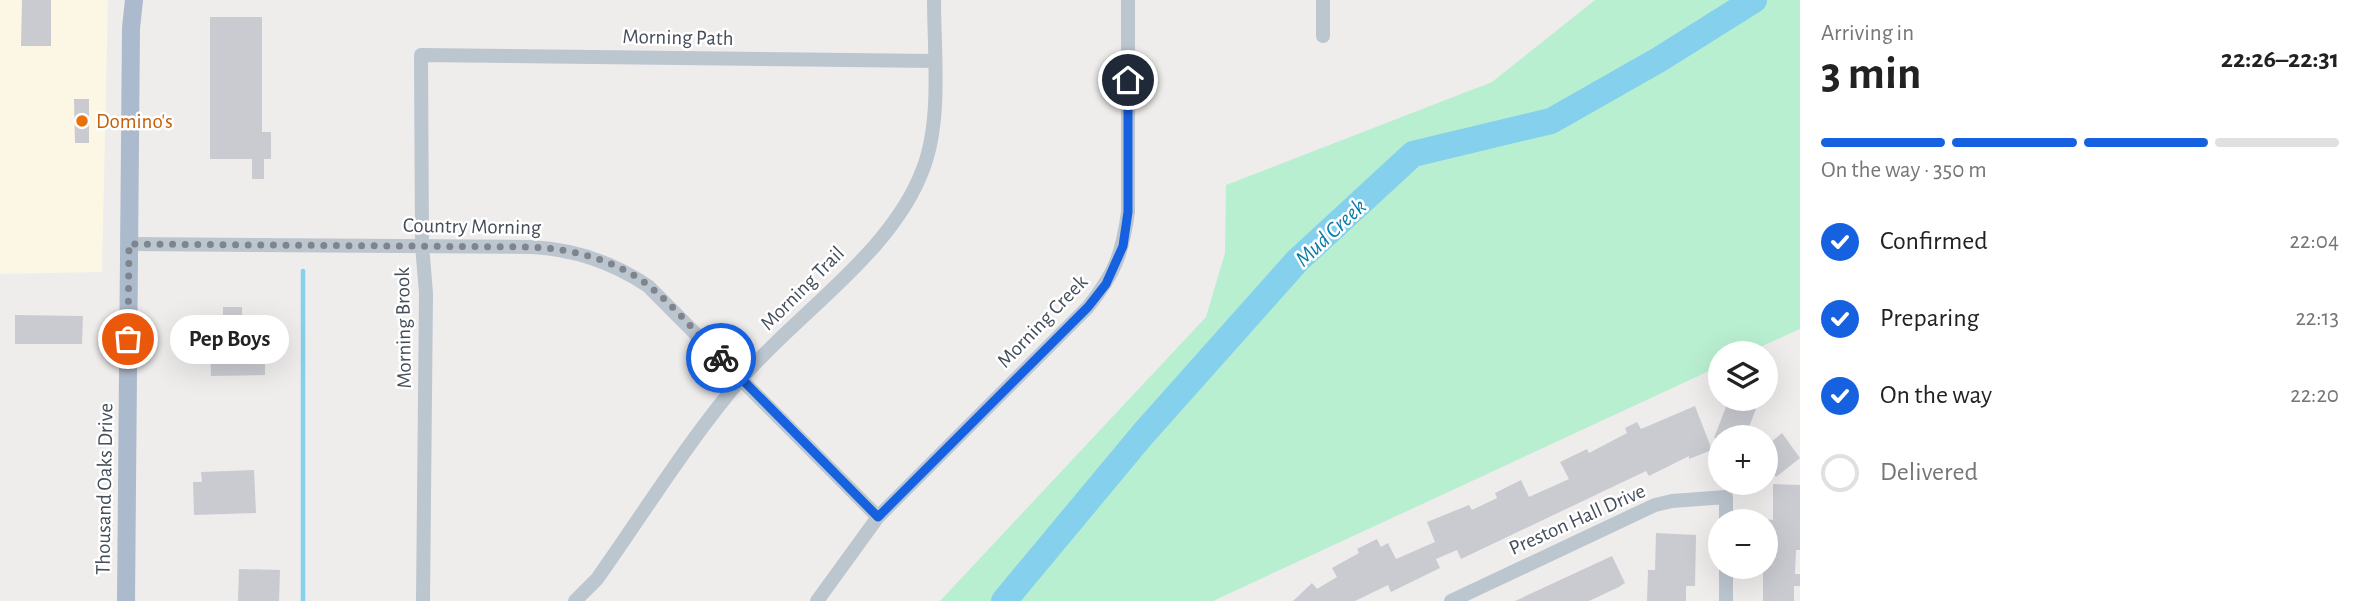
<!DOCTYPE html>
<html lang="en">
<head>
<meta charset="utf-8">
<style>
  :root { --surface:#fff; --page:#f2f2f2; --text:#222; --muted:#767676; --line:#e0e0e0; --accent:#1661df }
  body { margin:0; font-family:"Alegreya Sans",sans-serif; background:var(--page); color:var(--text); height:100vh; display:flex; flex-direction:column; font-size:26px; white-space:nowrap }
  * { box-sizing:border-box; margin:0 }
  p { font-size:23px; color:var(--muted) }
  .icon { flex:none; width:38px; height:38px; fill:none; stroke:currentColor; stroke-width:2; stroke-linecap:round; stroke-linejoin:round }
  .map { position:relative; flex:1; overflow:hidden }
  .details { display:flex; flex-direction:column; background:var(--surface); width:560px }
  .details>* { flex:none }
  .tools { position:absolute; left:1708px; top:341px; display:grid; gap:14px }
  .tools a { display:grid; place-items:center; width:70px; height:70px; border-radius:50%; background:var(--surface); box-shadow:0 7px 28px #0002; font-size:35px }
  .pin { position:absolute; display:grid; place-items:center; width:60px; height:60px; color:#fff; margin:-30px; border:4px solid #fff; border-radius:50%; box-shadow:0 2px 7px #0007 }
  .courier { position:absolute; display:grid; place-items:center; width:70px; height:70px; margin:-35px; border:5px solid #1661df; border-radius:50%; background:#fff; color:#222; box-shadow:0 2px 9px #0007 }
  .bubble { position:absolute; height:49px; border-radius:24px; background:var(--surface); box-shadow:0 7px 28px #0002; font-size:23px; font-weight:700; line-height:49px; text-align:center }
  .head em { font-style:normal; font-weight:700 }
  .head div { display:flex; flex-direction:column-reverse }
  .head { display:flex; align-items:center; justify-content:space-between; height:119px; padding:0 21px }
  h1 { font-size:46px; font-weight:700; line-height:52px }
  .bar { display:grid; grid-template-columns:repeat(4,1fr); gap:10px 7px; align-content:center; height:84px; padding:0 21px }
  .bar i { height:9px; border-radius:5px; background:var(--line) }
  .bar .current { background:var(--accent) }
  .bar p { grid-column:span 4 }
  ol { padding:0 21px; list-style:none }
  li { display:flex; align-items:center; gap:21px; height:77px }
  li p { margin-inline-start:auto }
  li .icon { padding:7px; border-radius:50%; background:var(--accent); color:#fff; stroke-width:4 }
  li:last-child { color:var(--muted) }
  li i { width:38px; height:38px; border:4px solid var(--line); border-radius:50% }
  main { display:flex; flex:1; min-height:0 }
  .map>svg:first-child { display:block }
  .commercial { fill:#fcf6e4 }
  .green { fill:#b9efd1 }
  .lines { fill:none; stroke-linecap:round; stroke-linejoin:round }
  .stream { stroke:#85d0ec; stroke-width:4.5 }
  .river { stroke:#85d0ec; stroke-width:26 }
  .building { fill:#c9cbd1 }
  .minor { stroke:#bcc6cf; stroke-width:14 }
  .major { stroke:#abbacc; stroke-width:18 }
  .done { stroke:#80858d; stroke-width:7; stroke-dasharray:0 12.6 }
  .route { stroke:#1661df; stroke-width:9 }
  .food-dot { fill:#e8710a; stroke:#fff; stroke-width:2.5 }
  .labels { text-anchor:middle; stroke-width:5; stroke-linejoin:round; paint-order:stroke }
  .street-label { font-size:21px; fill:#444e5a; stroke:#fff }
  .food-label { font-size:21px; fill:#c56008; stroke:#fff; text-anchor:start }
  .water-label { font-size:23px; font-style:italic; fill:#0a7ca7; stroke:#fff }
</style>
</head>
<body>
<main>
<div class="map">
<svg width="1800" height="601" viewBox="0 0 1800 601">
  <rect width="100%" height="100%" fill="#efecec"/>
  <path class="commercial" d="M0,0h108l-6,272 -102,2z"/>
  <path class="green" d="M1595,0h205v329l-53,24 -27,1v12l-507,235h-273l266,-284 19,-64 1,-68 266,-103z"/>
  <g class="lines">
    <path class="stream" d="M303,601v-330"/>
    <path class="river" d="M1004,601l139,-167 154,-173 116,-107 138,-33 109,-62 94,-59"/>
  </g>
  <path class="building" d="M22,0h29v46h-30z
    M210,17h52v115h9v27h-7v20h-12v-20h-42z
    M74,99h15v44h-14z
    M223,307h19v32h23v36l-54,1 -1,-31h13z
    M15,315l68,1 -1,28h-67z
    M1729,399h9l19,7 -12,32h-31z
    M1695,406l17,44 -23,9v-3l-40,20 -3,-5 -185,88 -4,-9 -21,9 4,9 -49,24 -3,-7 -33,16h-62l19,-18 5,6 20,-12 -5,-9 27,-15 -2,-4 20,-10 4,8 7,-4 8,16 39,-17 -8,-20 42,-17 3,5 25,-12 -2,-5 26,-13 8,17 40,-18 -9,-17 27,-13 2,4 38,-20 -2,-5 12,-6 4,7z
    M1782,433l18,25 -24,19 -10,-12v-19z
    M254,470l2,43 -62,2 -1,-33h9l-1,-10z
    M1773,484l27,1v65h-4l-1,24h5v12h-6v15h-31v-34h3l1,-48 6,1z
    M1656,533l40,2 -1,51h-9v15h-39l1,-31h7z
    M1612,556l13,27 -6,4 -30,14h-74z
    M239,569l41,1 -1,31h-41z"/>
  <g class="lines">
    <path class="minor" d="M1323,36v-36
      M129,244l402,3c44,2 81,15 117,39l230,231
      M423,601l3,-308 -4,-48 -1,-190 513,6
      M575,601l22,-22c46,-65 91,-138 143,-199 57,-67 152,-127 183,-211 19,-49 11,-116 11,-169
      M817,601l61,-84 210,-210c27,-34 34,-52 40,-95v-212
      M1451,601l204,-96 17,-4 54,-4v25
      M1726,601v-34"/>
    <path class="major" d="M126,601l5,-573 3,-28"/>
  </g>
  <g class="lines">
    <path class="done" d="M128,339l1,-95 402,3c41,2 83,12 117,38 26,21 49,49 73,73"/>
    <path class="route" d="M721,358l157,159 210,-210 18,-23 17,-38 5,-34v-132"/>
  </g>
  <circle class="food-dot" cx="82" cy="121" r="7"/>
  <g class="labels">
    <g class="street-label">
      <text transform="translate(678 37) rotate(1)" y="7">Morning Path</text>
      <text transform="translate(472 226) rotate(1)" y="7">Country Morning</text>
      <text transform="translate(802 288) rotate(-45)" y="7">Morning Trail</text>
      <text transform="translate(1042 321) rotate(-46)" y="7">Morning Creek</text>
      <text transform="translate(403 328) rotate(-91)" y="7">Morning Brook</text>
      <text transform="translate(104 489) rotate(-89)" y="7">Thousand Oaks Drive</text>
      <text transform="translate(1577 519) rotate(-24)" y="7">Preston Hall Drive</text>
    </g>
    <g class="food-label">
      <text x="96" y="128">Domino's</text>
    </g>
    <g class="water-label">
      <text transform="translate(1330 232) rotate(-43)" y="8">Mud Creek</text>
    </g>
  </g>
</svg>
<div class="tools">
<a><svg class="icon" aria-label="layers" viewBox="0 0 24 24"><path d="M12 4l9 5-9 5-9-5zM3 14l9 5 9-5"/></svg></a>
<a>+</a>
<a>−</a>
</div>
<div class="pin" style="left:128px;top:339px;background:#ea580c"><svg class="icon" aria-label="bag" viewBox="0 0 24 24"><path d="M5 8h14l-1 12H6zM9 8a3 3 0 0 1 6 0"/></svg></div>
<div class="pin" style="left:1128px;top:80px;background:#1f2937"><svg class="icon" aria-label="home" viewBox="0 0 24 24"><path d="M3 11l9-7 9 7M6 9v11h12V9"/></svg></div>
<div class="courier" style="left:721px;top:358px"><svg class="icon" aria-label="bike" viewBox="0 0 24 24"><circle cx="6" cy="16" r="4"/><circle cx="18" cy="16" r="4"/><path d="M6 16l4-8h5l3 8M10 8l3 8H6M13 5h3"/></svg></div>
<div class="bubble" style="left:170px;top:315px;width:119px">Pep Boys</div>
</div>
<section class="details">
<div class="head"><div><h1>3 min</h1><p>Arriving in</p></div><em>22:26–22:31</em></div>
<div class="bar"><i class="current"></i><i class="current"></i><i class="current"></i><i></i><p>On the way · 350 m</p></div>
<ol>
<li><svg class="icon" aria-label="check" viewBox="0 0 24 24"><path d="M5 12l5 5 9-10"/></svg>Confirmed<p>22:04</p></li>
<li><svg class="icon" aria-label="check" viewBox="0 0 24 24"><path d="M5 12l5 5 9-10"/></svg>Preparing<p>22:13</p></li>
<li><svg class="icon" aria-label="check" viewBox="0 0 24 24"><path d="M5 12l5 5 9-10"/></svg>On the way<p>22:20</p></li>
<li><i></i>Delivered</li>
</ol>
</section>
</main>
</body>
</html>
